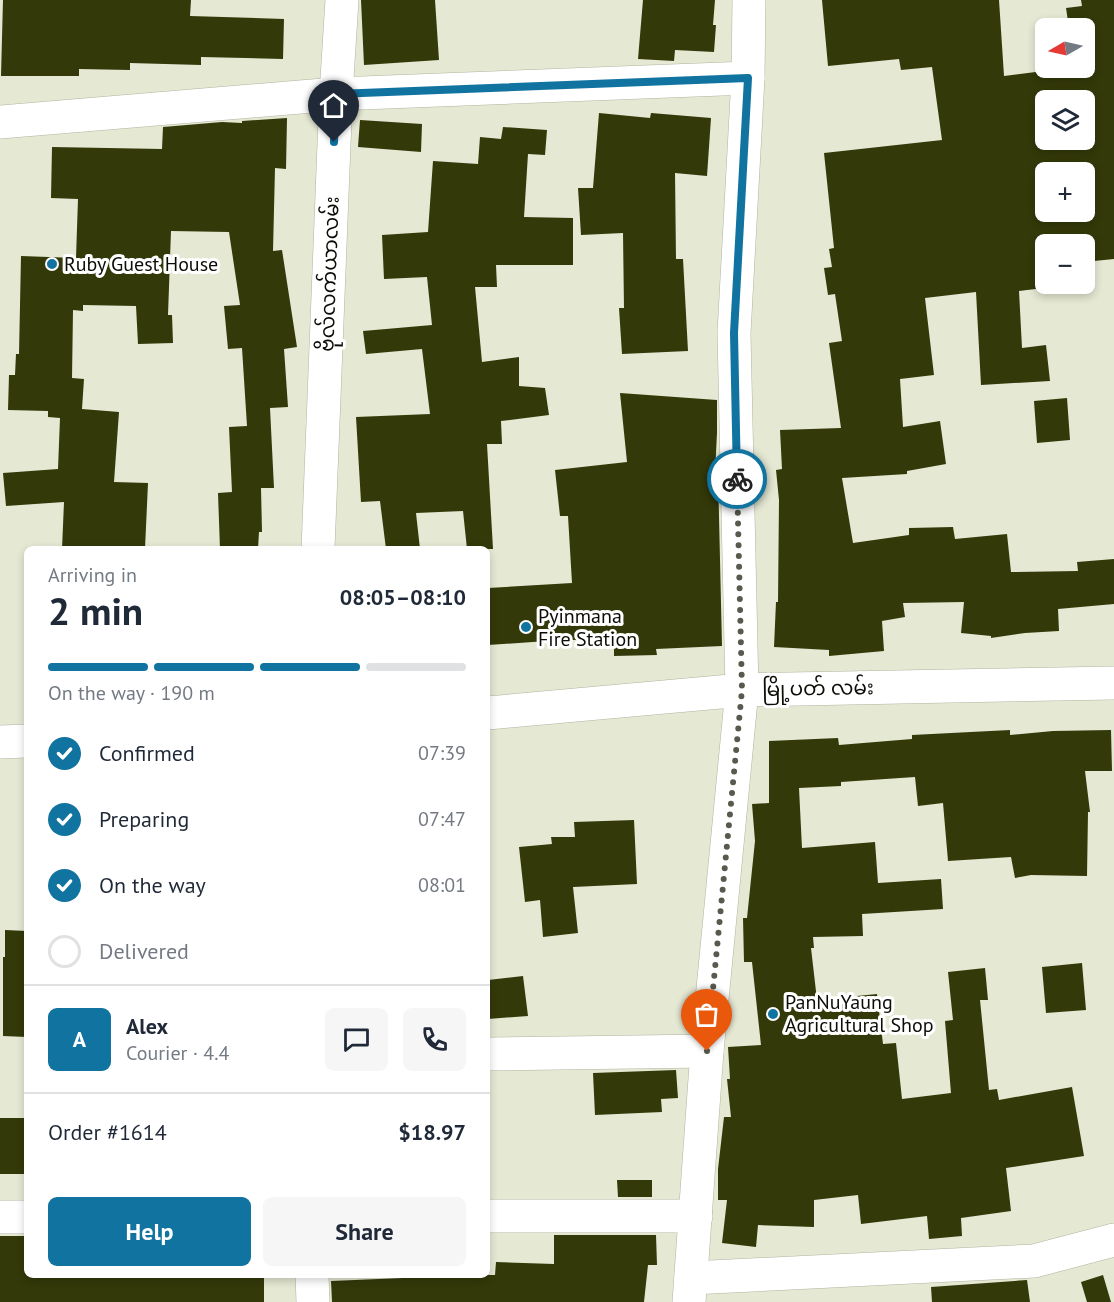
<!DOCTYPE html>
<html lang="en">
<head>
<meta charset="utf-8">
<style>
  :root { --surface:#fff; --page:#f6f6f7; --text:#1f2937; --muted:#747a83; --line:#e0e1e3; --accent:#1073a0 }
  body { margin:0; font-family:"PT Sans","Noto Sans Myanmar",sans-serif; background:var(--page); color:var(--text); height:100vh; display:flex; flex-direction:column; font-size:22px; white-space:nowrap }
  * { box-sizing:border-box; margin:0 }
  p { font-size:20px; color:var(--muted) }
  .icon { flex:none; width:33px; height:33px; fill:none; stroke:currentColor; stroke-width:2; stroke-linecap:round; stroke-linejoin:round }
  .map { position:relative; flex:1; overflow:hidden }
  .side { position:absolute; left:24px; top:546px; width:466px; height:732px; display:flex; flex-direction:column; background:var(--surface); border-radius:9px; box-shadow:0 3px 9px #0003 }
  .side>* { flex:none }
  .needle { width:39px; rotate:261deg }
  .tools { position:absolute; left:1035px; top:18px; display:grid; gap:12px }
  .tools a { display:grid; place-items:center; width:60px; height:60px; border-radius:9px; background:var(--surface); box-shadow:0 3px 9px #0003; font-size:30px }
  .pin { position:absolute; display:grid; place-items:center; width:51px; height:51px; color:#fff; margin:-62px -26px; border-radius:50% 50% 50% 0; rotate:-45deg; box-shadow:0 0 6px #0007 }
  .pin .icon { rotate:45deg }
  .courier { position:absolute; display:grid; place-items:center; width:60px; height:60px; margin:-30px; border:4px solid #1073a0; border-radius:50%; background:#fff; color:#222; box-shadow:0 2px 8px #0007 }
  .head em { font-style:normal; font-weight:700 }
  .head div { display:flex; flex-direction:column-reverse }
  .head { display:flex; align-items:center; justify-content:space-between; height:102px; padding:0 24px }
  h1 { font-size:39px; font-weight:700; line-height:45px }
  .bar { display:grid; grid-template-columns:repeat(4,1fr); gap:9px 6px; align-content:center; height:72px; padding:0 24px }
  .bar i { height:8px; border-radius:4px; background:var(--line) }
  .bar .on { background:var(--accent) }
  .bar p { grid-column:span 4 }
  .line { display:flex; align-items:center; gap:15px; padding:0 24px; border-top:2px solid var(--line) }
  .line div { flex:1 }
  .round { display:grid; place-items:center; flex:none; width:63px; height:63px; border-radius:9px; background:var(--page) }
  ol { padding:0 24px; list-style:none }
  li { display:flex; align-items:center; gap:18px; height:66px }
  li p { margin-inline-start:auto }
  li .icon { padding:6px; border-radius:50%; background:var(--accent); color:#fff; stroke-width:4 }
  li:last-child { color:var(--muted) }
  li i { width:33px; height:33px; border:3px solid var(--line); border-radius:50% }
  .action { display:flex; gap:12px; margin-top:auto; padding:12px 24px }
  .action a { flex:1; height:69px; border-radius:9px; background:var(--accent); color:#fff; font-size:24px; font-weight:700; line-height:69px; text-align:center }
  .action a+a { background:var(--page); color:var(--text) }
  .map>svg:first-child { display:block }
  .building { fill:#343909; fill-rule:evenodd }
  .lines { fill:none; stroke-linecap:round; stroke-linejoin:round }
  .street-casing { stroke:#b0b49f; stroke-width:34 }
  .secondary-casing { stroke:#b0b49f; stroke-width:34 }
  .street { stroke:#fff; stroke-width:33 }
  .secondary { stroke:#fff; stroke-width:33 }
  .done { stroke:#585a4e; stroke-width:6; stroke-dasharray:0 10.8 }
  .route { stroke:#1073a0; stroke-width:8 }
  .poi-dot { fill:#1073a0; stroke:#fff; stroke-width:2 }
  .labels { text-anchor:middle; stroke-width:6; stroke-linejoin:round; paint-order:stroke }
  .poi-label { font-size:20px; fill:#0c0d06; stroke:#fff; text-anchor:start }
  .street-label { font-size:20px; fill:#0c0d06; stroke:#fff }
</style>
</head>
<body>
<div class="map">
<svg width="1114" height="1302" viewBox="0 0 1114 1302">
  <rect width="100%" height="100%" fill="#e5e8d3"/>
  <path class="building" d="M3,0h188l-1,16 94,3 -1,40 -82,-2v8l-71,-2v7l-51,-1v7h-78z
    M361,0h74l4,60 -75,5z
    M643,0h72l-2,25h3l-2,27 -39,-2 -1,11 -36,-2z
    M822,0h177l5,76 63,-8h17v-40h-15l-3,-20 16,-2 -1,-6h33v259l-30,3v-18h-38v40h31l-58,7 3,57 24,-3 4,36 -69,4 -5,-93 -51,6 9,77 -34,4 3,48 37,-6 6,43 -39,7v3l-65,4 11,65 56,-8v-7l44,-1 2,12 52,-5 4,38 67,-1 -1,-9 37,-3v45l-56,5 1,22 -34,2 -34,5v-2l-30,-3 3,-31 -61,1 2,14 -23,4 2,30 -55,5v-6l-55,-3 2,-45h2l1,-102 -3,-30 6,-1 -2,-39 61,-2 -12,-85 13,-2 -7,-47 -7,1 -4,-27 8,-1 -3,-18 5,-1 -10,-95 118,-13 -10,-73 -31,3 -2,-11 -71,7zM1046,100h38v40h-38zM1046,172h38v40h-38z
    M599,113l51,5 1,-5 60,5 -4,58 -32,-3 1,86h7l5,92 -66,3 -3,-46h5l-1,-75 -42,2 -3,-47h15z
    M287,118l-1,51 -11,-1 -2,83 9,-1 15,97 -13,2 4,58 -18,1 4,80h-13l1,44h-3l-1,17h-38l-2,-56 14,-1 -3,-65 18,-1 -5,-78 -14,1 -4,-43 16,-1 -11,-73 -58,-1 -3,84h4l1,28 -35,1 -2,-38 -53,-1v6l-10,-1 -1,68 12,1 -2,30 37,3 -5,70 34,1 -3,66h-83l2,-47 -58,4 -3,-33 55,-4 2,-51 -12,-1v-6l-40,-1 1,-35h6l1,-21h3l2,-98 55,2 2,-59 -27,-1 1,-51 110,2 1,-22 59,-5 20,1v-2z
    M360,120l62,4 -1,28 -63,-5z
    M503,127l44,3 -2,25 -17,-1 -4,63 49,1v47h-77l1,22h-22l7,75 37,-5v29l26,2 4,27 -48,6 1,23h-15l6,105h-26l-4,-38 -47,2 4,36h-34l-6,-48 -19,1 -5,-85 74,-3 -8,-65 -56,5 -3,-23 69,-6 -5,-48 -43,2 -2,-44 46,-3 5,-71 45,3 2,-27 21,2z
    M620,393l97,7v33l-2,40h3l4,173 -66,3 1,6 -43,1v-16h-67v1l-59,4v-57l84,-5 -4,-67h-8l-5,-46 72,-8z
    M1067,398l3,42 -33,3 -3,-42z
    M1010,730v5l43,-4 58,-1 1,41h-27l5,41h-2l-1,64 -56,-1 -16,3 -4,-21 -63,4 -5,-58 -25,3 -3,-29 -74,5v4l-42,2 3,60 73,-6 3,41 63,-4 2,30 -81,5 1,22 -50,1 1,11h-3l6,52 60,-6 6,50 13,-1 6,56 49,-6 -6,-72 8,-1 -5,-48 37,-4 3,32h-8l9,90 8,-1 2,11 73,-13 12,69 -78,12 5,43 -50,7 1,18 -33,3 -2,-23 -66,8 -3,-29 -44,5v27l-56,-2 -2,22 -34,-4 5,-43h-9v-31l6,-52h7l-4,-38h3l-2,-32 33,-2 -9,-83h-8l-1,-44h4l8,-77 -3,-37 17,-1v-62l69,-3 1,7 73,-6v-4z
    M634,820l3,64 -64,3 5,46 -35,4 -3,-37 -15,2 -6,-55 33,-3 -1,-7h24l-1,-15z
    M5,930l22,1v106l-24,-1v-79h2z
    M1082,963l4,47 -40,3 -4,-46z
    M523,976l5,40 -40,3v-39z
    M676,1070l2,28 -17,1 1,13 -67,3 -2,-42z
    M0,1118h27v56h-27z
    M617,1180h35v17h-34z
    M554,1235h102l1,30h-9l-4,37h-312l-1,-21 96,-4v-2h68l1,-13 58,2z
    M0,1236h27v39h237v27h-264z
    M1103,1275l8,27h-24l-6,-20z
    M1027,1280l3,22h-98l-1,-15z"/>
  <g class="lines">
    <g class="street-casing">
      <path id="street" d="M0,122l336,-28 412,-16
        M318,549l18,-455 6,-94
        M488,1054l219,-3
        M488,1216h208
        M0,1217h27
        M312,1275l1,27
        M691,1278l343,-17 80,-21"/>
    </g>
    <g class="secondary-casing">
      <path id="secondary" d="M488,713l254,-23 372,-7
        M0,742l27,-1
        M689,1302l18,-251 35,-361 -8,-357 14,-255 1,-78"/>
    </g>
    <use href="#street" class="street"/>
    <use href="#secondary" class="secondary"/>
  </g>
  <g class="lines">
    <path class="done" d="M707,1051l35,-361 -5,-211"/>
    <path class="route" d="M334,142l2,-48 412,-16 -14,255 3,146"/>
  </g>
  <g class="poi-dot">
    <circle cx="52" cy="264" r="6"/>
    <circle cx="526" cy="627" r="6"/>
    <circle cx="773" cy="1014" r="6"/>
  </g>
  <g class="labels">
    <g class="poi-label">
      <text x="64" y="271">Ruby Guest House</text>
      <text x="538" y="623">Pyinmana<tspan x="538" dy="23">Fire Station</tspan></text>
      <text x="785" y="1009">PanNuYaung<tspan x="785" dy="23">Agricultural Shop</tspan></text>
    </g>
    <g class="street-label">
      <text transform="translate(329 274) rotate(-88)" y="7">ဗိုလ်လက်ယာလမ်း</text>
      <text transform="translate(818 688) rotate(-1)" y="7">မြို့ပတ် လမ်း</text>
    </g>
  </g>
</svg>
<div class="tools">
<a><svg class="needle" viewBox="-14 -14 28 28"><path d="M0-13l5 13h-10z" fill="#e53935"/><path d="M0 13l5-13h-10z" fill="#747a83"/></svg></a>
<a><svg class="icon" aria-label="layers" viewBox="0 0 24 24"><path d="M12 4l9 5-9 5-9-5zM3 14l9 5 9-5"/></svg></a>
<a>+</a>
<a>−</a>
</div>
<div class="pin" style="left:707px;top:1051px;background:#ea580c"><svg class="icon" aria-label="bag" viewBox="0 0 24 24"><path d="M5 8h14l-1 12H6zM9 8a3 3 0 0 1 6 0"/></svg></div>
<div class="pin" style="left:334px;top:142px;background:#1f2937"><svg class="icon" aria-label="home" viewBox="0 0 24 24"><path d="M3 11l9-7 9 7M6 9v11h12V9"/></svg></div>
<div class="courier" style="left:737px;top:479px"><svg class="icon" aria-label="bike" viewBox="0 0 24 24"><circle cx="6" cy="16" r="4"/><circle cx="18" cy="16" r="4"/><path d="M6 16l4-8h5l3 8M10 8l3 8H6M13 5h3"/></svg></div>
<section class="side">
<div class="head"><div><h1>2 min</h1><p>Arriving in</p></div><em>08:05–08:10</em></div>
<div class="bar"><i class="on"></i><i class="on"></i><i class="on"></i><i></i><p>On the way · 190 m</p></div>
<ol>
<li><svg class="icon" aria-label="check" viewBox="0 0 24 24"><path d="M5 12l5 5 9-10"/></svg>Confirmed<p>07:39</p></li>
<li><svg class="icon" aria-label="check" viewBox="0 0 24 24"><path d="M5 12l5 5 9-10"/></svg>Preparing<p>07:47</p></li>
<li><svg class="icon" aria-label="check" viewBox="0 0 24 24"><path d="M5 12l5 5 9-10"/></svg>On the way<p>08:01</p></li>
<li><i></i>Delivered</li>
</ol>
<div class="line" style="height:108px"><b class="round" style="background:var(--accent);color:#fff">A</b><div><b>Alex</b><p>Courier · 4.4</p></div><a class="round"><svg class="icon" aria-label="chat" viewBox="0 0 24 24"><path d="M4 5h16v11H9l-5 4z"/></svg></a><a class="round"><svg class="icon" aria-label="phone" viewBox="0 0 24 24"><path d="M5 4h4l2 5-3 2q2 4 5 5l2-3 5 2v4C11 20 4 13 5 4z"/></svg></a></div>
<div class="line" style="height:78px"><div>Order #1614</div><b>$18.97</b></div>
<div class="action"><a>Help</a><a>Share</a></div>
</section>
</div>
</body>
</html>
